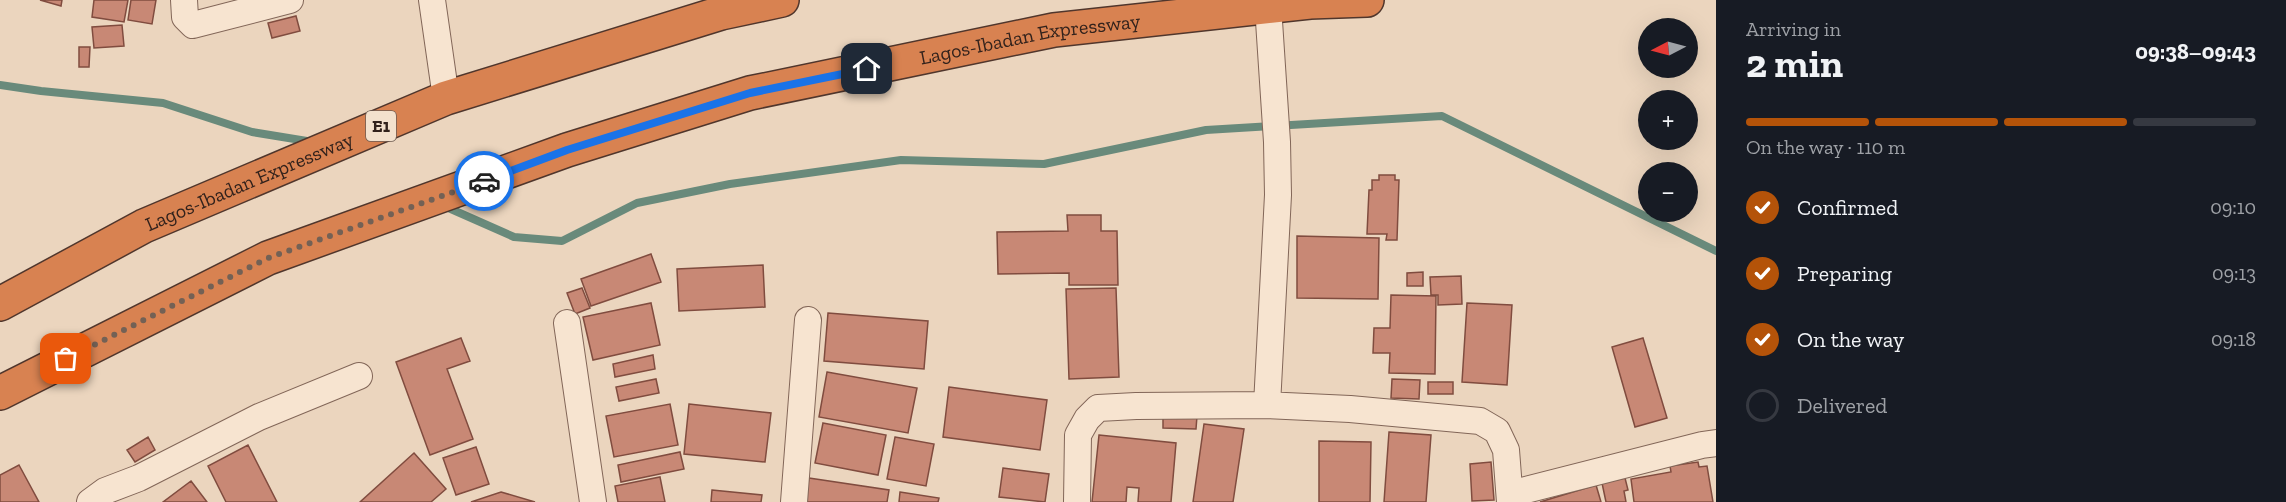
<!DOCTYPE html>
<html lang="en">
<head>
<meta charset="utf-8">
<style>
  :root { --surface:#171b24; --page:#242831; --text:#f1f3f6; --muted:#9ea1a6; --line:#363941; --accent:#b45309 }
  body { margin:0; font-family:"Zilla Slab",serif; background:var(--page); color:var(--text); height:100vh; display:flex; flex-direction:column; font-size:22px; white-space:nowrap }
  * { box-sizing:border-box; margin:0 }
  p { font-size:20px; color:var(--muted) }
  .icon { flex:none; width:33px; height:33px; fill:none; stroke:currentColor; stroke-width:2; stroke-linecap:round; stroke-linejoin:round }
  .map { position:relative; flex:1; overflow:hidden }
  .details { display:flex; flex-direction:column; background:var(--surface); width:570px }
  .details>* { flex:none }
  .needle { width:39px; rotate:264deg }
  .tools { position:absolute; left:1638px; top:18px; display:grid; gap:12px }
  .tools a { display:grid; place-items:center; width:60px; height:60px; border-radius:50%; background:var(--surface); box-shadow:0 6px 24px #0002; font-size:30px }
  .pin { position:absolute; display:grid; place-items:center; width:51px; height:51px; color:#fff; margin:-26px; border-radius:12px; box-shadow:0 3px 9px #0006 }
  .courier { position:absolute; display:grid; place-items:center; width:60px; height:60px; margin:-30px; border:4px solid #1a73e8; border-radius:50%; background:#fff; color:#222; box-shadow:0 2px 8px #0007 }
  .overview em { font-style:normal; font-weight:800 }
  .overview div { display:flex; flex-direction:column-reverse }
  .overview { display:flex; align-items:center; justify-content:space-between; height:102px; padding:0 30px }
  h1 { font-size:39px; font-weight:800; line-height:45px }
  .bar { display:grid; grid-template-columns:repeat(4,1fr); gap:9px 6px; align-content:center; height:72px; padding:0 30px }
  .bar i { height:8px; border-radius:4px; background:var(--line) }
  .bar .on { background:var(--accent) }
  .bar p { grid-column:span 4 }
  ol { padding:0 30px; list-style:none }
  li { display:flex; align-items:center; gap:18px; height:66px }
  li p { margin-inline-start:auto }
  li .icon { padding:6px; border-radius:50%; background:var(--accent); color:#fff; stroke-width:4 }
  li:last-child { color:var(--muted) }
  li i { width:33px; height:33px; border:3px solid var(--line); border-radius:50% }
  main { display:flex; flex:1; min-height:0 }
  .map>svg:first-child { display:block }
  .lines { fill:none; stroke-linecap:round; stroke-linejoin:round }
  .stream { stroke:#698a7b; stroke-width:8 }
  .building { fill:#c88875; stroke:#804c3f; stroke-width:1.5 }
  .minor-casing { stroke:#826658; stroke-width:28 }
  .highway-casing { stroke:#50362c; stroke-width:36 }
  .minor { stroke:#f7e4d0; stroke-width:26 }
  .highway { stroke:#d88251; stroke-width:33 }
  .done { stroke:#736155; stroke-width:6; stroke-dasharray:0 10.8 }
  .route { stroke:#1a73e8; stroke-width:8 }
  .labels { text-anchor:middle; stroke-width:5; stroke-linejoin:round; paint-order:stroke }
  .shield { fill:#f3e1cd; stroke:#6c5b51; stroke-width:1.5 }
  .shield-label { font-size:18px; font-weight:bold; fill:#32221c }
  .street-label { font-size:20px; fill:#32221c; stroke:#f3e1cd }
</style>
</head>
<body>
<main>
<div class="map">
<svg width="1716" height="502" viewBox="0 0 1716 502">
  <rect width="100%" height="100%" fill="#ebd5be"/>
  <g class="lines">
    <path class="stream" d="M0,85l41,6 122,12 89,29 61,10
      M444,206l70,31 48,4 75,-38 93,-19 171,-24 143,4 162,-34 236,-14 274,135"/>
  </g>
  <path class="building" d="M40,0h22l-1,6z
    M94,0h34l-4,22 -32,-5z
    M131,0h25l-4,24 -24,-4z
    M296,16l4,15 -28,7 -4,-15z
    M122,25l2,21 -30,2 -2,-21z
    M79,47h11l-1,20h-10z
    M1379,175h16v5h4l-2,60h-11l1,-6h-20l2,-44h3v-10h7z
    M1067,215h34v16h16l1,54h-49v-12l-71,1 -1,-42 71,-1z
    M1297,236l82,2 -1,61 -81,-1z
    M651,254l10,28 -70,24 -10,-27z
    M763,265l2,42 -86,4 -2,-42z
    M1423,272v14h-16v-13z
    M1461,276l1,28 -24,1v-10h-7l-1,-18z
    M582,288l8,20 -15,6 -8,-21z
    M1116,288l3,89 -50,2 -3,-90z
    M1391,295l45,1 -1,78 -46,-1 1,-20h-17l1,-25h16z
    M651,303l9,42 -67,15 -10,-43z
    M1467,303l45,2 -5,80 -45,-3z
    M828,313l100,8 -4,48 -100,-8z
    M461,338l9,23 -23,8 26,70 -43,16 -34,-93z
    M1643,338l24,80 -32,9 -23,-80z
    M653,355l2,14 -40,8 -2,-13z
    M827,372l90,16 -9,45 -89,-16z
    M656,379l3,14 -40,8 -3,-14z
    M1392,379l28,1 -1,19 -28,-1z
    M1428,382h25v12h-25z
    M949,387l98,13 -7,50 -97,-13z
    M670,404l8,41 -64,12 -8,-41z
    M689,404l82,9 -6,49 -81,-8z
    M1163,415l34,1 -1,13 -33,-1z
    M823,423l63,12 -8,40 -63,-12z
    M1204,424l40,5 -11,73h-40z
    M1389,432l42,3 -5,67h-42z
    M1099,435l77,8 -5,59h-33l1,-14 -12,-1 -1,15h-34z
    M148,437l7,13 -20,12 -8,-12z
    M895,437l39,7 -8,42 -39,-7z
    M1319,441l52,1 -1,60h-51z
    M248,445l29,57h-51l-18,-36z
    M476,447l13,37 -33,11 -13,-37z
    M680,452l4,17 -63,13 -3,-17z
    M414,453l32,36 -15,13h-71z
    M1491,462l3,38 -22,1 -2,-37z
    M1698,462l1,5 8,-1 6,36h-79l-3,-23 40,-7 -1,-6z
    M19,465l20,37h-39v-27z
    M1003,468l46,6 -4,28 -46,-5z
    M660,477l5,25h-47l-3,-16z
    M809,478l80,12 -2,12h-82z
    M1625,478l3,12 -4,1 2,11h-20l-4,-19z
    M191,481l16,21h-44z
    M1596,485l5,17h-61z
    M712,490l50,5 -1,7h-50z
    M501,492l34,10h-64z
    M900,492l39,6 -1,4h-39z"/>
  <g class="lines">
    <g class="minor-casing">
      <path id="minor" d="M184,0l1,17 8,8 97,-25
        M432,0l14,98
        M567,323l26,179
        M1267,405l11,-210 -1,-53 -9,-136
        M1510,494l192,-49 14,-2
        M90,502l15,-11 34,-13 120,-61 100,-41
        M794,502l14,-182
        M1077,502l1,-67 9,-16 11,-11 38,-2 131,-1 83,4 130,12 17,10 9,19 4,52"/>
    </g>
    <g class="highway-casing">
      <g id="highway">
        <path id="s1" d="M0,304l144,-78 302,-128 275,-85 61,-13"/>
        <path id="s2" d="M0,393l268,-135 299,-108 183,-57 304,-63 256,-28 57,-2"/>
      </g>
    </g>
    <use href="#minor" class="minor"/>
    <use href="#highway" class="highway"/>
  </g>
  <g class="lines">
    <path class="done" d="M66,359l202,-101 216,-77"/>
    <path class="route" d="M484,181l83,-31 183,-57 117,-24"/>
  </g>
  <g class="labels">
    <rect class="shield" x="366" y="111" width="30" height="30" rx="4.5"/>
    <g class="shield-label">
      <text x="381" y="132">E1</text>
    </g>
    <g class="street-label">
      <text dy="7" stroke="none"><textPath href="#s2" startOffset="1095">Lagos-Ibadan Expressway</textPath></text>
      <text dy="7" stroke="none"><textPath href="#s1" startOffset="278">Lagos-Ibadan Expressway</textPath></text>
    </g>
  </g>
</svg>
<div class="tools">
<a><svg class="needle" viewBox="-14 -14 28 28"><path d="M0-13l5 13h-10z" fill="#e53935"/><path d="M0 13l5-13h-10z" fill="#9ea1a6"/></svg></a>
<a>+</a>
<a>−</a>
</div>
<div class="pin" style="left:66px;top:359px;background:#ea580c"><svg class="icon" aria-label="bag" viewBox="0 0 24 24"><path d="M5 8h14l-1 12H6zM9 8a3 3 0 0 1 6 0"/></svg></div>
<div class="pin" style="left:867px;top:69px;background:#1f2937"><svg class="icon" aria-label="home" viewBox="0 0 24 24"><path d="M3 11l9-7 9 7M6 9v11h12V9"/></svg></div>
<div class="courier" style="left:484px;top:181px"><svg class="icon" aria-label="car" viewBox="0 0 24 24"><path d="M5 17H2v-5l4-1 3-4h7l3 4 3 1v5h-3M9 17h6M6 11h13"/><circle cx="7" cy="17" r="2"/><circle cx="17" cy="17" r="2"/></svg></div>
</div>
<section class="details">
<div class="overview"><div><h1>2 min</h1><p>Arriving in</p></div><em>09:38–09:43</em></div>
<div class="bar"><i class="on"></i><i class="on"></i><i class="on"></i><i></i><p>On the way · 110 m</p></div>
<ol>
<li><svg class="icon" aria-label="check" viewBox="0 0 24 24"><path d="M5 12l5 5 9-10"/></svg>Confirmed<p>09:10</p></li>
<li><svg class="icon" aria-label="check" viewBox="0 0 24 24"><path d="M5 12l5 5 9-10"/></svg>Preparing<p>09:13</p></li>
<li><svg class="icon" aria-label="check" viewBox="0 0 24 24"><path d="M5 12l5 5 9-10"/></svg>On the way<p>09:18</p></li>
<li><i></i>Delivered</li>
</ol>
</section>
</main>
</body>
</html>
